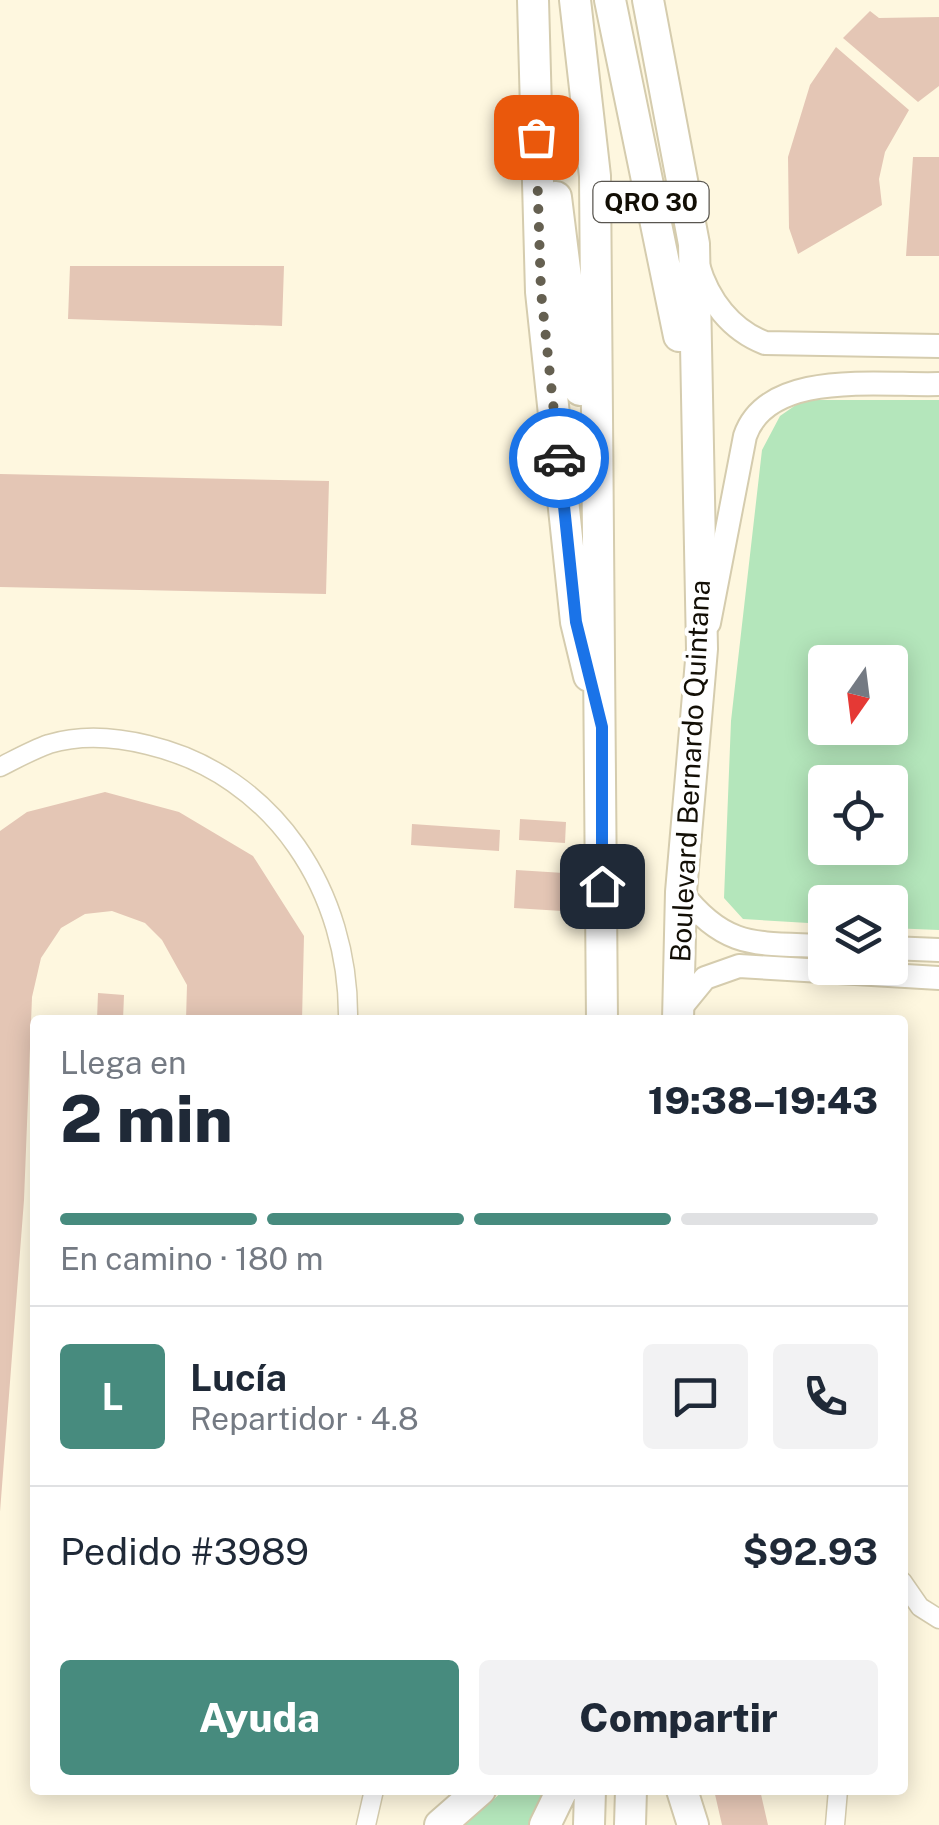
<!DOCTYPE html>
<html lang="es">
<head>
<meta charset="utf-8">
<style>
  :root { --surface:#fff; --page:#f2f2f3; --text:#1f2937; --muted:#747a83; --line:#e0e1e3; --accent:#478b7e }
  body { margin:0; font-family:"Public Sans",sans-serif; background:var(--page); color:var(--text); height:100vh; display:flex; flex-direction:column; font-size:38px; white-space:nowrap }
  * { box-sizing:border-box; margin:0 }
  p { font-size:32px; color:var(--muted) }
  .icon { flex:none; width:55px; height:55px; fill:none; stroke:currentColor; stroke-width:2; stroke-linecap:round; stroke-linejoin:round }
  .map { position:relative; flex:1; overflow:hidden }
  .drawer { position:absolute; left:30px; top:1015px; width:878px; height:780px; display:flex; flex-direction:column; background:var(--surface); border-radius:10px; box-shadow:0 5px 25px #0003 }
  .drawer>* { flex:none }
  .needle { width:65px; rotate:194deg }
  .controls { position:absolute; left:808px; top:645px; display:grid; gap:20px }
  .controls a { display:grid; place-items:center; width:100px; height:100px; border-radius:10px; background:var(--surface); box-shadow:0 5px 25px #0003; font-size:50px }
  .pin { position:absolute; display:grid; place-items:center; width:85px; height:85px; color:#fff; margin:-42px; border-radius:20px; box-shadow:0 5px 15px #0006 }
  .courier { position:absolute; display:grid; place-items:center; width:100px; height:100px; margin:-50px; border:8px solid #1a73e8; border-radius:50%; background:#fff; color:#222; box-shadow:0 2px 12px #0007 }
  .summary em { font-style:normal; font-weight:800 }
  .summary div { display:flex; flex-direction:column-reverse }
  .summary { display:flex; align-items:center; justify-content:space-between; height:170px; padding:0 30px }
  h1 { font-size:65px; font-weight:800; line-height:75px }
  .bar { display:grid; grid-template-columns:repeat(4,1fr); gap:15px 10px; align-content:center; height:120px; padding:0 30px }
  .bar i { height:12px; border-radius:8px; background:var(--line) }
  .bar .active { background:var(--accent) }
  .bar p { grid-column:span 4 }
  .line { display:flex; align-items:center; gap:25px; padding:0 30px; border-top:2px solid var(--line) }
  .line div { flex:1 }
  .round { display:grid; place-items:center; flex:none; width:105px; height:105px; border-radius:10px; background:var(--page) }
  .button { display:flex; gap:20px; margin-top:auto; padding:20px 30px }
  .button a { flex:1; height:115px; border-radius:10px; background:var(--accent); color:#fff; font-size:40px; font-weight:800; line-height:115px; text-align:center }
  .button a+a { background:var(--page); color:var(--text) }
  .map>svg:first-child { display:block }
  .green { fill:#b4e6bb; fill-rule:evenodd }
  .building { fill:#e4c6b5 }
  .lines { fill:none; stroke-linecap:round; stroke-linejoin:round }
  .street-casing { stroke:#d5ccae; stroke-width:21 }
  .secondary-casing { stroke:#d5ccae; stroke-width:26 }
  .highway-casing { stroke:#d5ccae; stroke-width:34 }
  .street { stroke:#fff; stroke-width:18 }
  .secondary { stroke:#fff; stroke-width:22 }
  .highway { stroke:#fff; stroke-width:30 }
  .done { stroke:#656051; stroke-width:10; stroke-dasharray:0 18 }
  .route { stroke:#1a73e8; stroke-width:12 }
  .labels { text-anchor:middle; stroke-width:8; stroke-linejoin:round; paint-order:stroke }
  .shield { fill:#fff; stroke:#595650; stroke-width:2.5 }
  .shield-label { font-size:25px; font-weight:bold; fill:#120e05 }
  .street-label { font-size:28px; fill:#120e05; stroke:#fff }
</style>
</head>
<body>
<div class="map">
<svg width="939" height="1825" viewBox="0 0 939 1825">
  <rect width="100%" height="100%" fill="#fef7df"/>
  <path class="green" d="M803,400h136v530l-49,-2v-26h-65v22l-82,-5 -19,-21 7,-177 31,-271 18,-34zM825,662h65v66h-65zM825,782h65v66h-65z
    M504,1790h48l-20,35h-67z"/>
  <path class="building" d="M870,11l9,7 60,-1v69l-21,16 -75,-64z
    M836,47l73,63 -24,42 -6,27 3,26 -84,49 -9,-26 -1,-71 22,-72z
    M913,157h26v99h-33z
    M70,266h214l-2,60 -214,-7z
    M0,474l329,7 -3,113 -326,-7z
    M105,792l74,20 74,44 51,80 -2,84h-116l1,-35 -25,-45 -17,-17 -33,-12 -27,3 -24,14 -20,30 -9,39 -8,203 -24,312v-681l27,-19z
    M520,819l46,3 -1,21 -46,-3z
    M412,824l88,6 -1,21 -88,-6z
    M516,870l48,3 -2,38 -48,-3z
    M98,993l26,2 -1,25h-26z
    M714,1790h46l8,35h-46z"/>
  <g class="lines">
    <g class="street-casing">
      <path id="street" d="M0,767c16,-8 32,-17 49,-23 33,-10 67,-7 99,1 127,30 202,148 200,275
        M902,1581l18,26 19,12
        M366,1825l8,-35
        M835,1825l3,-35"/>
    </g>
    <g class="secondary-casing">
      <path id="secondary" d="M698,265c10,35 33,65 67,78l174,3
        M709,623l36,-187c23,-67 135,-50 194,-52
        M681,892c45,58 76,51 144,54
        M890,948l49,2
        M678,1011l27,-33 34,-12 200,12"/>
    </g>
    <g class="highway-casing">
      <path id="highway" d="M533,0l8,292 35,330 13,54
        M575,0l20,176 7,844
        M610,0l69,336
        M648,0l46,244 8,405 -21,243 -3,128
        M556,197l24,193
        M682,1790l11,35
        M440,1825l40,-35
        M545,1825l17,-35
        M589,1825l1,-35
        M630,1825l1,-35"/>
    </g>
    <use href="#street" class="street"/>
    <use href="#secondary" class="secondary"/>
    <use href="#highway" class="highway"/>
  </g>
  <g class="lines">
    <path class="done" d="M536,137l5,155 18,166"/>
    <path class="route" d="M559,458l17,164 26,105v159"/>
  </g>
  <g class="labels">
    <rect class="shield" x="593.5" y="182" width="115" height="40" rx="8"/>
    <g class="shield-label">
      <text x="651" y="211">QRO 30</text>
    </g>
    <g class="street-label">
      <text transform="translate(690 771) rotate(-87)" y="10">Boulevard Bernardo Quintana</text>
    </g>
  </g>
</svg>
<div class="controls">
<a><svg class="needle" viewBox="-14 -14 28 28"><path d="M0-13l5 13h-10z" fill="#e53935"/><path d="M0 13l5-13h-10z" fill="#747a83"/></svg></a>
<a><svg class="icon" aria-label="locate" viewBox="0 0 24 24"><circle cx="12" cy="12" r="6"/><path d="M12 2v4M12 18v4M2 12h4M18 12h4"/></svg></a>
<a><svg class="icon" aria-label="layers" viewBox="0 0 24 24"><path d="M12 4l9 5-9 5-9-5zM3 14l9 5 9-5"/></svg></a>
</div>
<div class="pin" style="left:536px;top:137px;background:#ea580c"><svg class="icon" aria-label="bag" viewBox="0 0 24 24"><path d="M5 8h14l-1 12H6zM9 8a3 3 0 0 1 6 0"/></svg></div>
<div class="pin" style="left:602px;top:886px;background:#1f2937"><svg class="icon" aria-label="home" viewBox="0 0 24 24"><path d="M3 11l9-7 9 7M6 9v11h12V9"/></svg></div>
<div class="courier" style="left:559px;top:458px"><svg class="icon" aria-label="car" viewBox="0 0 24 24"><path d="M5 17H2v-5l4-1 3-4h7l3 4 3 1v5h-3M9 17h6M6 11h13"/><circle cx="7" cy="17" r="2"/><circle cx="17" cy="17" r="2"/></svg></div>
<section class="drawer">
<div class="summary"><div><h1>2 min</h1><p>Llega en</p></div><em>19:38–19:43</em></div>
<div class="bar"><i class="active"></i><i class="active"></i><i class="active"></i><i></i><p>En camino · 180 m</p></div>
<div class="line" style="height:180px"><b class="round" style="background:var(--accent);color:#fff">L</b><div><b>Lucía</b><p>Repartidor · 4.8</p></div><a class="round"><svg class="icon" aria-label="chat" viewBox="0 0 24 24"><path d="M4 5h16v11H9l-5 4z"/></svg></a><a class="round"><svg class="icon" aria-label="phone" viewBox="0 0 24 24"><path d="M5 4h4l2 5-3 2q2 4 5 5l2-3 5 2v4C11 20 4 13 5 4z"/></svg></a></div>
<div class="line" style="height:130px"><div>Pedido #3989</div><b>$92.93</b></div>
<div class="button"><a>Ayuda</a><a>Compartir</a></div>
</section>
</div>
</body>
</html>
